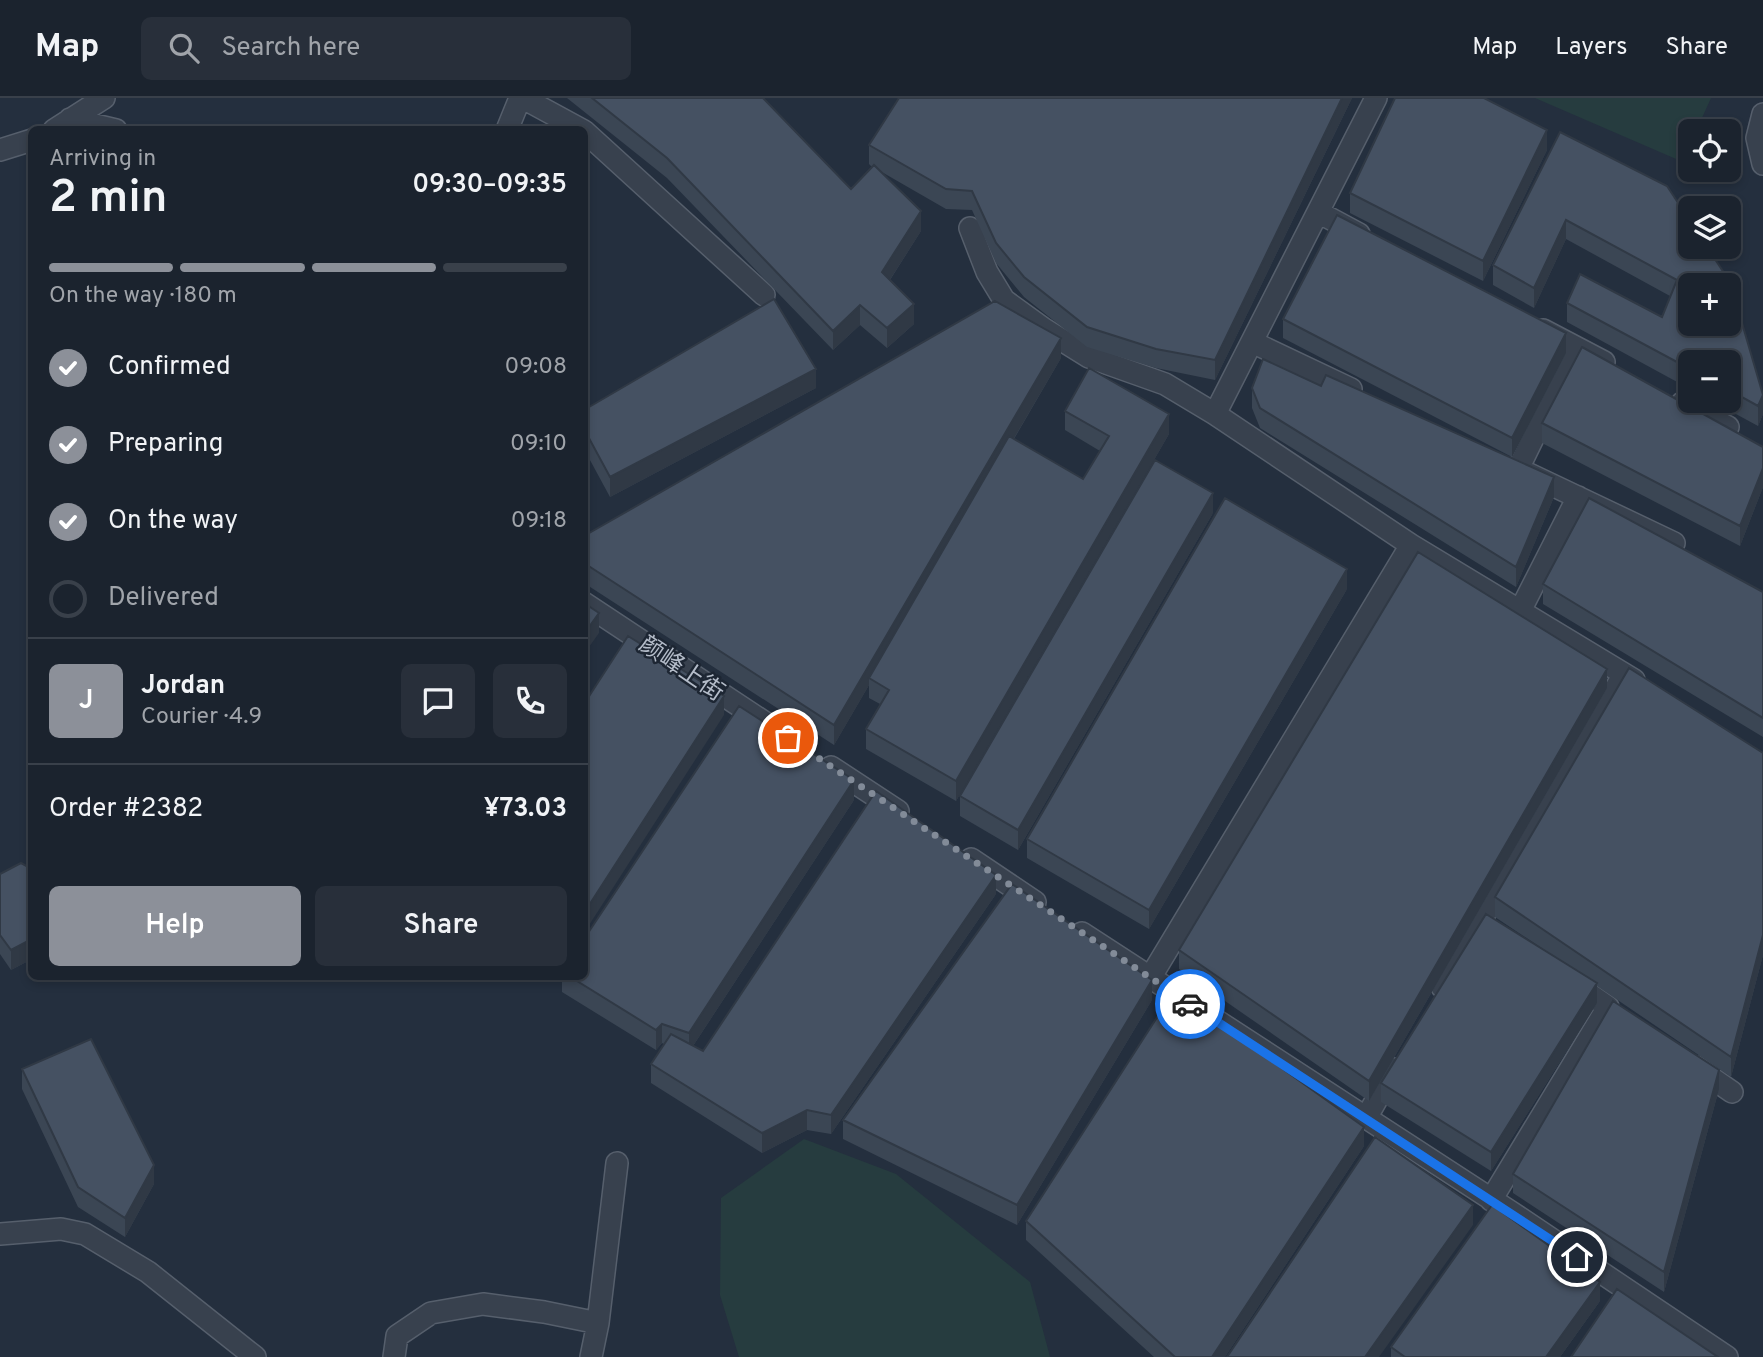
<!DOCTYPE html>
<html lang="en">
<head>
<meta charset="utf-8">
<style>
  :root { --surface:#1b232e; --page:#282f3a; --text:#f1f3f6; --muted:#a0a4aa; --line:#39404a; --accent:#8c9099 }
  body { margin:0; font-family:Overpass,"Noto Sans SC",sans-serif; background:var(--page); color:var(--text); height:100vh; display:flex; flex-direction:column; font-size:26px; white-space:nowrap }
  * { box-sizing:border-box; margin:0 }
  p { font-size:23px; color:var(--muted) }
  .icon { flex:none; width:38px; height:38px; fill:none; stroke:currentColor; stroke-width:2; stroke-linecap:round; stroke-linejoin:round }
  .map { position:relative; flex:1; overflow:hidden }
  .sheet { position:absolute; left:28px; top:28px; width:560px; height:854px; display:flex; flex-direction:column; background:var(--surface); border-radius:10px; box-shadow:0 4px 10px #0003,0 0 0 2px var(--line) }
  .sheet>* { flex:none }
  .buttons { position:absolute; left:1678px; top:21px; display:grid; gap:14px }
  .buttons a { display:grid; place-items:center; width:63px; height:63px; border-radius:10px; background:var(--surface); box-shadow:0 4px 10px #0003,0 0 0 2px var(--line); font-size:35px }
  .pin { position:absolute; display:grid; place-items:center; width:60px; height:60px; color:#fff; margin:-30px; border:4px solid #fff; border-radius:50%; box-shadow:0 2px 7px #0007 }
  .courier { position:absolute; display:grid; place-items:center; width:70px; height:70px; margin:-35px; border:5px solid #1a73e8; border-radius:50%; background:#fff; color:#222; box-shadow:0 2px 9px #0007 }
  .summary em { font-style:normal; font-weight:600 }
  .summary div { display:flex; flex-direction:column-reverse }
  .summary { display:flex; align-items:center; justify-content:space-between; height:119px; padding:0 21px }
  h1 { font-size:46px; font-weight:600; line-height:52px }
  .bar { display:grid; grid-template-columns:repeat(4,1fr); gap:10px 7px; align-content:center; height:84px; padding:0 21px }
  .bar i { height:9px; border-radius:5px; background:var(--line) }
  .bar .active { background:var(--accent) }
  .bar p { grid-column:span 4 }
  .line { display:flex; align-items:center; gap:18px; padding:0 21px; border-top:2px solid var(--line) }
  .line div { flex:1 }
  .round { display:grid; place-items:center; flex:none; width:74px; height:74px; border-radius:10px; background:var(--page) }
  ol { padding:0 21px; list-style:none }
  li { display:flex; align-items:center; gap:21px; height:77px }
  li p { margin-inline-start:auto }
  li .icon { padding:7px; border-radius:50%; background:var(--accent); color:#fff; stroke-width:4 }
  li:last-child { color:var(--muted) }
  li i { width:38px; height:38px; border:4px solid var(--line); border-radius:50% }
  .cta { display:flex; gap:14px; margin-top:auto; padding:14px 21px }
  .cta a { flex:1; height:80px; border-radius:10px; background:var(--accent); color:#fff; font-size:28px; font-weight:600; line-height:80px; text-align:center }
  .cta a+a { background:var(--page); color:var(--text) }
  header { display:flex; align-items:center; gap:42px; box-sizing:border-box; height:98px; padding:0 35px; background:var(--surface); border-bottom:2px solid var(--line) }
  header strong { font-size:33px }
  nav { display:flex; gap:38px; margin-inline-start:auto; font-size:24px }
  .search { width:490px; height:63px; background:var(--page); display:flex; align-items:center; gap:18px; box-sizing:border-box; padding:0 24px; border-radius:10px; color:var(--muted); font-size:26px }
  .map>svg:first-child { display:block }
  .green { fill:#263c3f }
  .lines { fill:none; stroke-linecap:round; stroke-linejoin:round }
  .minor-casing { stroke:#565f6c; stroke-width:24 }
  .minor { stroke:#38414e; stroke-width:21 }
  .wall { fill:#3b4654 }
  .shaded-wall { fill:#303945 }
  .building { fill:#455162; stroke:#303945; stroke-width:2; fill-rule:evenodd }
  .done { stroke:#828b98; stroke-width:7; stroke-dasharray:0 12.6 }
  .route { stroke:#1a73e8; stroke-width:9 }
  .labels { text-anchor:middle; stroke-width:5; stroke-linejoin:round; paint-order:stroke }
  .street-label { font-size:24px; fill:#b4bcc9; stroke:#1d2633 }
</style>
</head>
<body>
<header>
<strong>Map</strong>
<div class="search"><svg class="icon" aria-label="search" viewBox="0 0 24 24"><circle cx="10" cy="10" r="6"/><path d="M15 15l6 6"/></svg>Search here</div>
<nav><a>Map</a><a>Layers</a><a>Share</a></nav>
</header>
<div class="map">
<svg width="1763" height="1259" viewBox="0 0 1763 1259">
  <rect width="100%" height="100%" fill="#242f3e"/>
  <path class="green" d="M1535,0h176l-15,33h-6v13l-7,18z
    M804,1041l92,35 134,108 20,75h-311l-19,-62 1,-97z"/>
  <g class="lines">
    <g class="minor-casing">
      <path id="minor" d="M523,0l59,32
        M1763,16l-6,24 6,26
        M70,21l46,11
        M54,32l50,-32
        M507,32l13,-32
        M584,33l180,164
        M0,52l32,-10
        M1318,114l41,22
        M970,130l17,44 17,28 40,29 45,28 76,27 50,30 196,131 -261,433
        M1543,232l61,32
        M1252,244l99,47
        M1682,305l46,24
        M1215,316l161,-316
        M1518,371l59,-121
        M1529,376l145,69
        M1411,447l223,135
        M584,505l186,123
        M1520,513l58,-114
        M831,669l67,44
        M971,761l64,43
        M1082,835l429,279 216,145
        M1442,889l182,-313
        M1696,969l36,25
        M1366,1020l28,-49
        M1491,1102l117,-193 -33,-23
        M0,1136l61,-5 24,5 63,38 107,85
        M394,1259l3,-21 34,-23 52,-9 61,8 54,11
        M591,1259l7,-34 19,-160"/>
    </g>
    <use href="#minor" class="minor"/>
  </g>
  <path class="wall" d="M567,0h196l88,91 21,-22 -3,-3v-19l483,-47 -137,282 -59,-12 -69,-21 -63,-50 -28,-34 -24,-53 -26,-1 -66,-38 41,60 -31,49 24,44 -27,24 -27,-23 -27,25 -166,-172z
    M1560,34l107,54 96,228 -5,12 -46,-25h17v-39h-39v27l-123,-67v-19l95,14 8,-21 -104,-57 -32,69 -41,-23v-20z
    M1547,52l-64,131 -133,-68v-20z
    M1283,221l283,34 -54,104 -229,-119z
    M1061,260l-47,81 69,40 17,-28 -35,-21v-19l104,23 -213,367 -90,-52v-20l14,-25 -11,-6v-13l-35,60 -250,-162v-47z
    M816,290l-206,109 -26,-48v-39z
    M1252,290l302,109 -38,90 -256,-159 -8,-20z
    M1542,325l221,24v40l-23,59 -198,-103z
    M1213,415l-195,337 -58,-34v-20z
    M1543,486l220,8v145l-220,-133z
    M1347,491l-198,340 -122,-71v-19z
    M1607,590l-238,413 -190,-132v-19z
    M1763,655v202l-32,122 -134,-91v17l-106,168 -110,-69v-19l168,-130 -54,-36v-20z
    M854,702l-161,246 10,5 293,-157 -165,240 -24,-4 -45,23 -111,-70v-19l13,-20 -2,-1 -6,7 -94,-58v-16h22z
    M32,771v90l-21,11 -11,-16v-80z
    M1152,902l-135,225 -174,-86v-19z
    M22,971l132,115 -29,53 -47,-30 -56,-118z
    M1719,991l-55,203 -151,-99v-19z
    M1364,1048l-139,211h-71l-128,-117v-19z
    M1600,1203l-40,56h-169v-10z"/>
  <path class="shaded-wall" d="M1342,0h10l-137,282v-20z
    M1547,32v20l-64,131v-20z
    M921,113v20l-39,61v-20z
    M1566,122v19l-32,69v-20z
    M914,206v20l-27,24v-20z
    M860,207v20l-27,25v-19z
    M1566,235v20l-54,104v-19z
    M1061,240v20l-189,322 -3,-2v7l-35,60v-20z
    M816,271v19l-206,109v-20z
    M1763,297v19l-5,12v-20z
    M1169,316v20l-213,367v-20z
    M1763,370v19l-23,59v-20z
    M1554,379v20l-38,90v-20z
    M1213,395v20l-195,337v-20z
    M1347,471v20l-198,340v-19z
    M599,515v20l-15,21v-20z
    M1607,571v19l-238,413v-20z
    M724,598v19l-140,218v-20z
    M854,682v20l-165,252v-19z
    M996,777v19l-165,240v-19z
    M1763,837v20l-32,122v-20z
    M32,841v20l-21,11v-20z
    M1152,882v20l-135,225v-20z
    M1597,885v20l-106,168v-19z
    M662,926v19l-6,7v-20z
    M1719,972v19l-55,203v-20z
    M807,1012v20l-45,23v-20z
    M1364,1029v19l-139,211h-13z
    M154,1067v19l-29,53v-19z
    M1473,1107v20l-94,132h-14z
    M1600,1184v19l-40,56h-14z"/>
  <path class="building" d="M592,0h171l88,91 23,-24 47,46 -39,61 32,32 -27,24 -27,-23 -27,26 -166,-173z
    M899,0h443l-127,262 -59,-11 -69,-22 -63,-50 -28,-34 -24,-52 -26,-2 -77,-44z
    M1395,0h89l63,32 -64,131 -133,-68z
    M1560,34l107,54 23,35v26h17l23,35 33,113 -5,11 -29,-16v-28h-39v7l-123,-66 13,-29 82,43 15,-37 -111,-60 -32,68 -41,-23zM1690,187h39v39h-39z
    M1337,117l229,118 -54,105 -229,-119z
    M774,201l42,70 -206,108 -26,-48v-19z
    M995,203l66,37 -227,387 -250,-162v-27z
    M1582,249l181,100v21l-23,58 -198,-103z
    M1263,261l58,27 5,-11 228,102 -38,90 -256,-159 -8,-20z
    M1089,270l80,46 -213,367 -90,-52 23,-39 -20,-12 140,-242 74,43 26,-43 -44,-25z
    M1155,362l58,33 -195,337 -58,-34z
    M1225,400l122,71 -198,341 -122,-71z
    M1589,400l174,94v126l-220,-134z
    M1418,454l189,117 -238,412 -190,-131z
    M584,505l15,10 -15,21z
    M628,538l96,60 -140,217v-209z
    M1629,570l134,85v182l-32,122 -236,-160z
    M739,608l115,74 -165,253 -27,-9 -6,6 -87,-54h15v-37z
    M876,693l120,84 -165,240 -24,-5 -45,23 -111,-69 20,-30 32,17z
    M21,765l11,6v70l-21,11 -11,-15v-61z
    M1012,786l140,96 -135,225 -174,-85z
    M1486,816l111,69 -106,169 -110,-69z
    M1174,893l190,136 -152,230h-37l-149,-136z
    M1613,903l106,69 -55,202 -151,-98z
    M91,941l63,126 -29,53 -47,-31 -56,-118z
    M1375,1039l98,68 -108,152h-138z
    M1492,1107l108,77 -54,75h-141l-14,-10z
    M1617,1191l101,68h-147z"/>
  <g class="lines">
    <path class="done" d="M788,640l402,266"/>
    <path class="route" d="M1190,906l387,253"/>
  </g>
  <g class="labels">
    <g class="street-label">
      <text transform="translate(682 570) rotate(34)" y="8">颜峰上街</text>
    </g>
  </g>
</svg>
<div class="buttons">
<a><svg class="icon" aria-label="locate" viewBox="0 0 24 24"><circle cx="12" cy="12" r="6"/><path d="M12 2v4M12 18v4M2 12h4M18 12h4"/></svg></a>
<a><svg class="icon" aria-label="layers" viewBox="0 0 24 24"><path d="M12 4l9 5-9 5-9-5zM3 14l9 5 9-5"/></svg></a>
<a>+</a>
<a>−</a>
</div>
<div class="pin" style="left:788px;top:640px;background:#ea580c"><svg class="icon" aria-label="bag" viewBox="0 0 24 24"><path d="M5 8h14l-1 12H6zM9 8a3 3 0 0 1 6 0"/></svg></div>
<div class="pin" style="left:1577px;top:1159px;background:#1f2937"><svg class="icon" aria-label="home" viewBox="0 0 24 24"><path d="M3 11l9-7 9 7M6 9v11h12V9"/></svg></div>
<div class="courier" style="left:1190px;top:906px"><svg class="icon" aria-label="car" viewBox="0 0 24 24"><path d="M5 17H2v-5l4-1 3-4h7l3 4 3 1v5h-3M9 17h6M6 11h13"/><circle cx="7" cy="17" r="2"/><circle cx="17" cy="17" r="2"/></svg></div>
<section class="sheet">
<div class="summary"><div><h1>2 min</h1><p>Arriving in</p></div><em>09:30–09:35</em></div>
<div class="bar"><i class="active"></i><i class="active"></i><i class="active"></i><i></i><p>On the way · 180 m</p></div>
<ol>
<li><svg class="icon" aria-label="check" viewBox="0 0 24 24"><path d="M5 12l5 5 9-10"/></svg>Confirmed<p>09:08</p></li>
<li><svg class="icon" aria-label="check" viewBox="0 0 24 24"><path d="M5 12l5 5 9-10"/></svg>Preparing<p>09:10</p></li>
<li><svg class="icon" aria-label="check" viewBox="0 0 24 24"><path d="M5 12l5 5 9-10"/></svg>On the way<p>09:18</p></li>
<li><i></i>Delivered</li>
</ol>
<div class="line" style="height:126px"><b class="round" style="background:var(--accent);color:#fff">J</b><div><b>Jordan</b><p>Courier · 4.9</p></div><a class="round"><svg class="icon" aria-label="chat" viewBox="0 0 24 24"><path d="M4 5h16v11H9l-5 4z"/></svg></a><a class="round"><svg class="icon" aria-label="phone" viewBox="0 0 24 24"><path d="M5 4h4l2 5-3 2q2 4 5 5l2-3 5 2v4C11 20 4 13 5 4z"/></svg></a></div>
<div class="line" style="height:91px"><div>Order #2382</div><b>¥73.03</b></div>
<div class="cta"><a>Help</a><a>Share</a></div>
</section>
</div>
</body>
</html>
